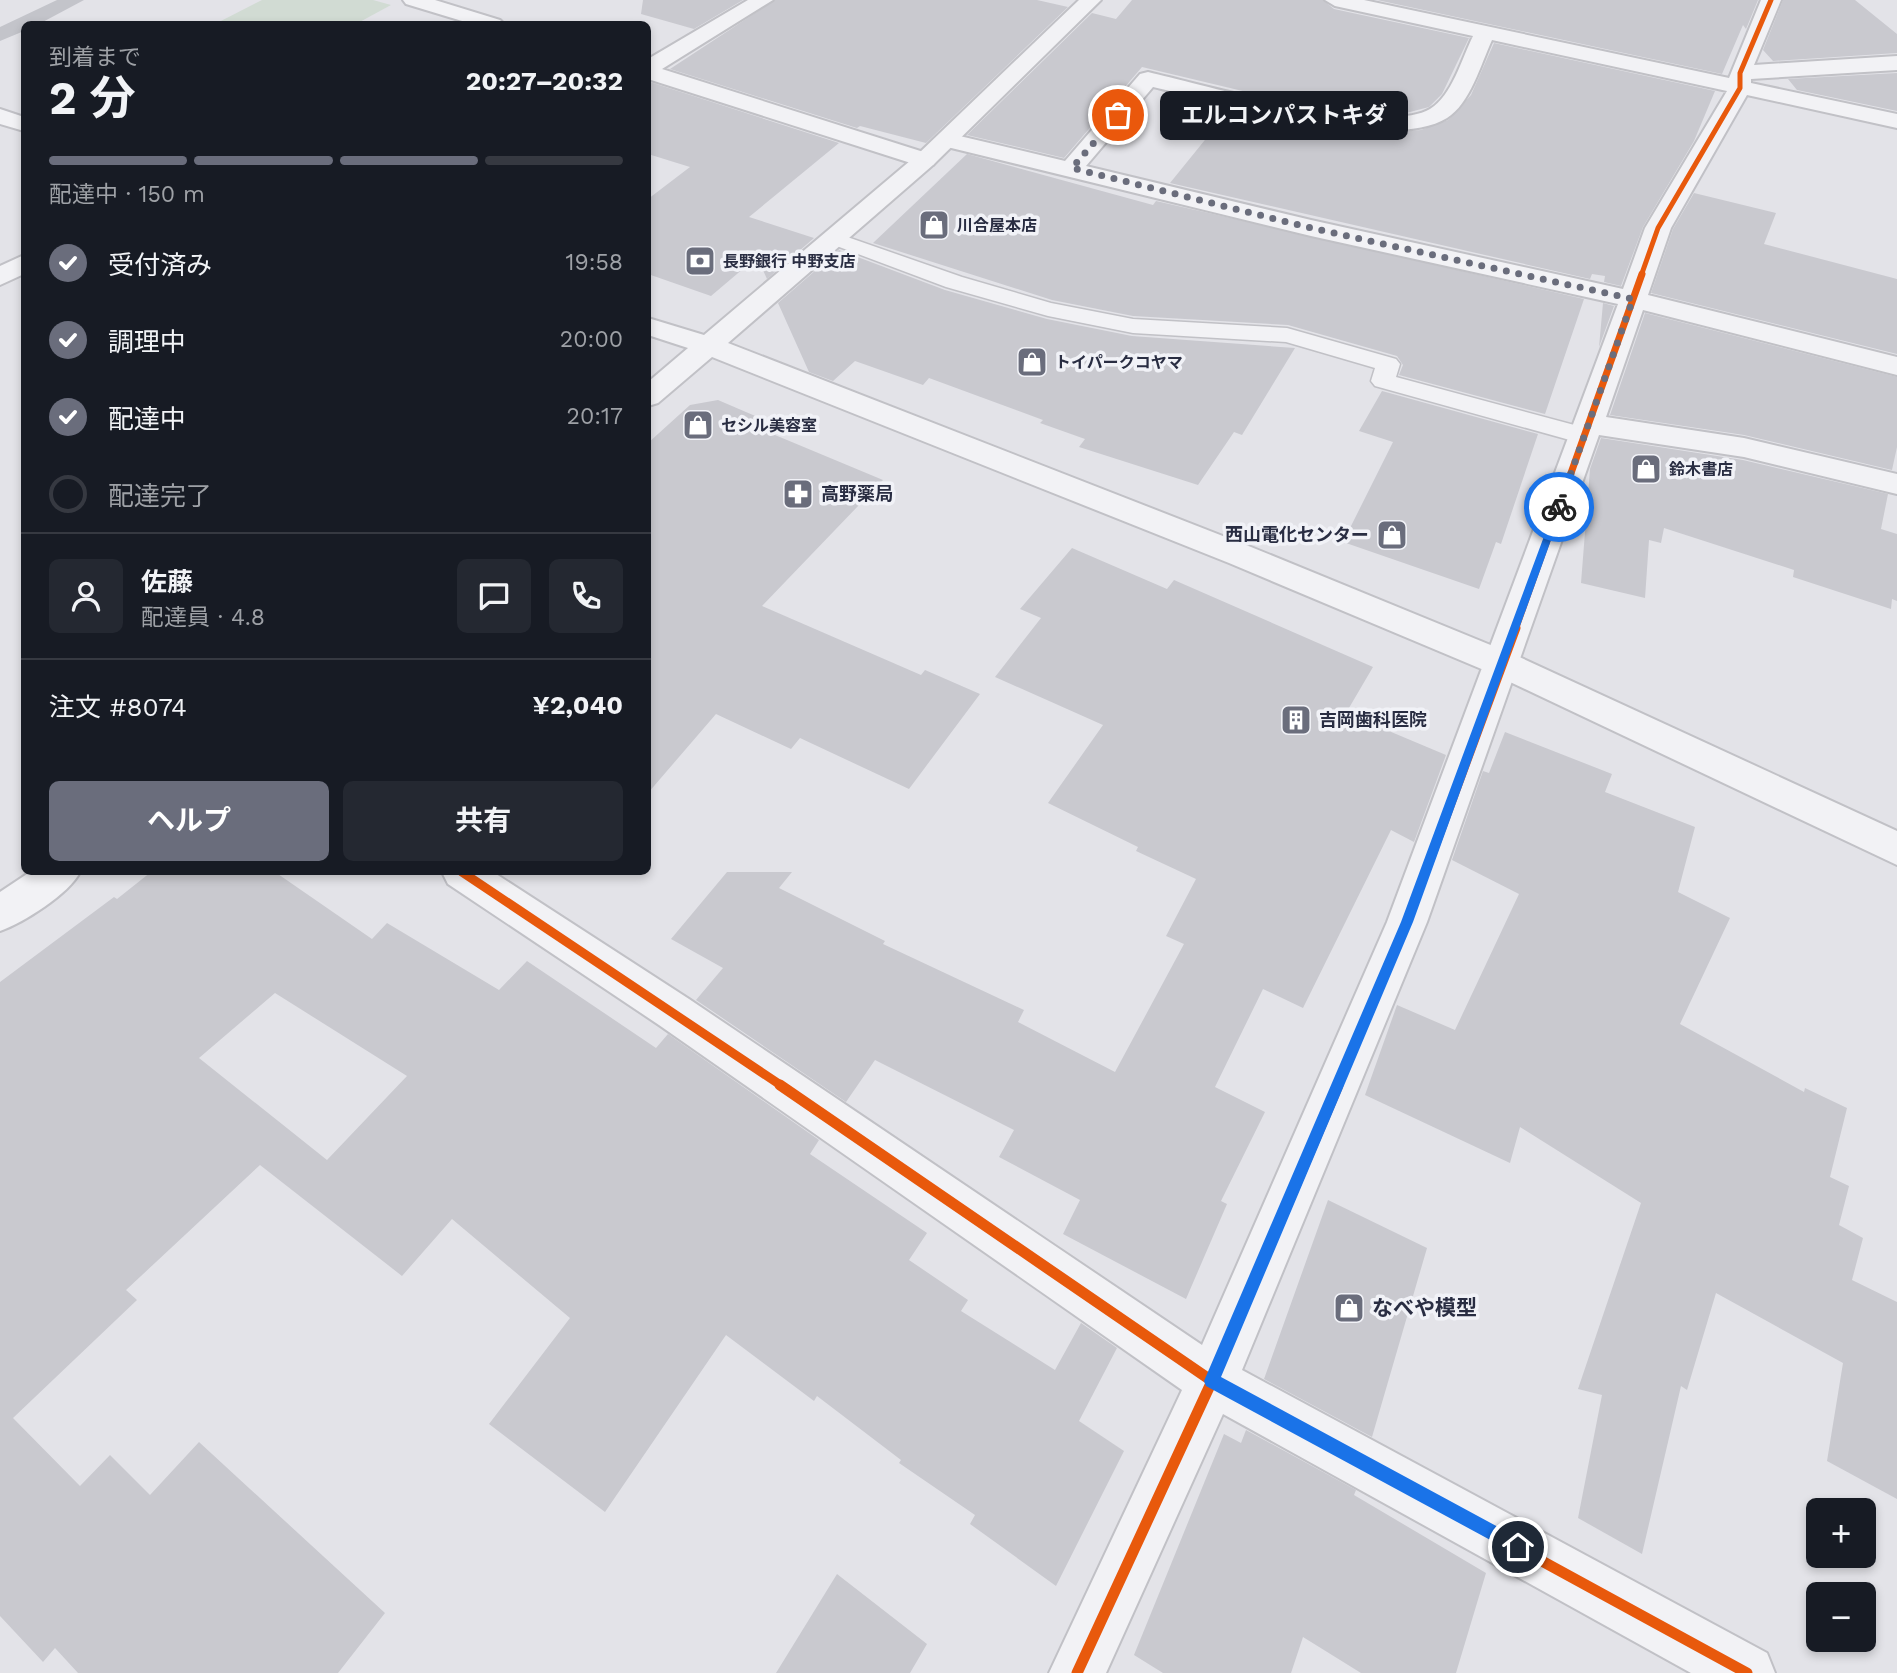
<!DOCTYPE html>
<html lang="ja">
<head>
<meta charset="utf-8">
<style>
  :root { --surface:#171b24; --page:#242831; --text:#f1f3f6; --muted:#9ea1a6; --line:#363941; --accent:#6a6d7c }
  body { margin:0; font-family:"Work Sans","Noto Sans JP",sans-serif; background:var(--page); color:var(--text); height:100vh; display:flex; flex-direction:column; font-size:26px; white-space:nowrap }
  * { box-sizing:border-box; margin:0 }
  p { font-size:23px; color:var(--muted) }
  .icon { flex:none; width:38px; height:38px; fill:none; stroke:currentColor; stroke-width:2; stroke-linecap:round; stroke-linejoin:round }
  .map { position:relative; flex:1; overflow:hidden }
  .sheet { position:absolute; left:21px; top:21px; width:630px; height:854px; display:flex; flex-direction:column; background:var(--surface); border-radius:10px; box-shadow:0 4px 10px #0003 }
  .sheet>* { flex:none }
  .fabs { position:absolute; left:1806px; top:1498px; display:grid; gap:14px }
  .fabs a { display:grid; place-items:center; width:70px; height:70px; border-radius:10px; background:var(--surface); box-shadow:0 4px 10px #0003; font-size:35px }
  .pin { position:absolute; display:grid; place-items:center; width:60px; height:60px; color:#fff; margin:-30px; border:4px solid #fff; border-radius:50%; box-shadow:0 2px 7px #0007 }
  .courier { position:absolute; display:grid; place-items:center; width:70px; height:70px; margin:-35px; border:5px solid #1a73e8; border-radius:50%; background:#fff; color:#222; box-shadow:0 2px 9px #0007 }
  .bubble { position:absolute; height:49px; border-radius:10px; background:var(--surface); box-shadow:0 4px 10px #0003; font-size:23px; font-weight:700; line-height:49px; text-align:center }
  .summary em { font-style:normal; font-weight:700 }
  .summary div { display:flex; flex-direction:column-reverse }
  .summary { display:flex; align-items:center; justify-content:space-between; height:119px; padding:0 28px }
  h1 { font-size:46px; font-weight:700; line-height:52px }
  .bar { display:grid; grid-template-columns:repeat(4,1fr); gap:10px 7px; align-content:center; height:84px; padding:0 28px }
  .bar i { height:9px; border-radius:5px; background:var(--line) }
  .bar .on { background:var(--accent) }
  .bar p { grid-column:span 4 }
  .line { display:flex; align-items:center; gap:18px; padding:0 28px; border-top:2px solid var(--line) }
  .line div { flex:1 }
  .round { display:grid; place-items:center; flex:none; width:74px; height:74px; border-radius:10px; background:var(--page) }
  ol { padding:0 28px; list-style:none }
  li { display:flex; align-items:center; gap:21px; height:77px }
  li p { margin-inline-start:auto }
  li .icon { padding:7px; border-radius:50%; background:var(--accent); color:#fff; stroke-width:4 }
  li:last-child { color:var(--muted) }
  li i { width:38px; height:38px; border:4px solid var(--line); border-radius:50% }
  .cta { display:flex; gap:14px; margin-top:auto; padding:14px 28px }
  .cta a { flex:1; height:80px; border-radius:10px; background:var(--accent); color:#fff; font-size:28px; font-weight:700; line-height:80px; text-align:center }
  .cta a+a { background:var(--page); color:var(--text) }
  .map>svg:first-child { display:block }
  .green { fill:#d1dbd3 }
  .building { fill:#c9c9cf; fill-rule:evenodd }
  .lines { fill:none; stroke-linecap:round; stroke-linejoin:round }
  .service-casing { stroke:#c1c1c6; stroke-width:3 }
  .minor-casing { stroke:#c1c1c6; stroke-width:4 }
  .tertiary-casing { stroke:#c1c1c6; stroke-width:4 }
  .service { fill:#f2f2f5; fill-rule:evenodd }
  .minor { fill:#f2f2f5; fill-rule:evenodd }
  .tertiary { fill:#f2f2f5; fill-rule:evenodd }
  .secondary { fill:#c3c4ca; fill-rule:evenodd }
  .cycleway-far3-casing { stroke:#f1f2f7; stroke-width:8 }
  .cycleway-far2-casing { stroke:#f1f2f7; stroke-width:10 }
  .cycleway-far1-casing { stroke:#f1f2f7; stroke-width:13 }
  .cycleway-casing { stroke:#f1f2f7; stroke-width:16 }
  .cycleway-far3 { stroke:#e8590c; stroke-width:5 }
  .cycleway-far2 { stroke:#e8590c; stroke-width:7 }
  .cycleway-far1 { stroke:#e8590c; stroke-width:9 }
  .cycleway { stroke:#e8590c; stroke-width:11 }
  .route { fill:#1a73e8 }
  .done { stroke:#6a6d7c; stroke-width:7; stroke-dasharray:0 12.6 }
  .labels { text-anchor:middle; stroke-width:7; stroke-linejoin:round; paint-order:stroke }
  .far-poi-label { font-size:16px; font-weight:bold; fill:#292d42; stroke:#f1f2f7; text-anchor:start }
  .poi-label { font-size:18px; font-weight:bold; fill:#292d42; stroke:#f1f2f7; text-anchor:start }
  .near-poi-label { font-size:21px; font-weight:bold; fill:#292d42; stroke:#f1f2f7; text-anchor:start }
</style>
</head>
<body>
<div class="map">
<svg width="1897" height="1673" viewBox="0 0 1897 1673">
  <rect width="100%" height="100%" fill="#e3e3e8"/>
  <path class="green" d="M262,0h111l18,5 -35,19h-141z"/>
  <path class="building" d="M643,0h100l-49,29 -53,-15z
    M775,0h262l31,7 -142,136 -66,-17 -3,2 -187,-59z
    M1132,0h191l11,9 135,29 -27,56 -13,13 -23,6 -32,1 -81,-11 -151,-36 -78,91 -97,-23 125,-122 24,6z
    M1377,0h381l-12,29 -3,-4 -21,49z
    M1783,0h72l42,34v19l-124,8 -10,-11z
    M1494,43l221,48 -21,50 -51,86 -22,59 -17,-4 1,-6 -13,-2 -2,5 -420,-96 60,-74 72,15 84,9 35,-3 27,-10 23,-25z
    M1897,73v38l-100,-21 -9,-11z
    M650,82l189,61 -90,74 65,21 -47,41 -10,-22 -46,39 -63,-22v-75l42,-32 -42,-13z
    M967,154l186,51 3,-4 428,98 -39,115 -146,-39 4,-10 -6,-9 -109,-31 -155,-9 -81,-16 -179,-57z
    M1694,193l82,20 -12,31 133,35v75l-246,-61 22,-64z
    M839,250l106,40 102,29 85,17 163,12 -53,87 -8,-3 -36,53 -119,-38 6,-8 -45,-16 3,-3 -114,-42 -6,7 -68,-24 -22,20 -24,-9 -31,-69z
    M1603,303l11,3 -15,41z
    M1645,313l252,64v70l-5,23 -148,-35 -134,-20z
    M1382,391l156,43 -37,110 -5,-2 -17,47 -136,-47 50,-100 -34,-11z
    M718,400l65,28 -8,7 108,45 -121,126 159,69 4,-5 55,24 -71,95 -109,-51 -9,11 -75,-35 -68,79v-350l42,-38z
    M1601,438l142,22 145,34 -7,35 16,5v67l-5,-2 -1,10 -98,-32 1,-7 -130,-42 -3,15 -12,-3 -4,58 -64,-15 9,-114z
    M1072,548l95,41 7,-9 199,87 -27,46 100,42 -32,87 -23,-12 -88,178 -40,-19 -48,98 50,25 -44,89 6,3 -41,95 -123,-65 17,-34 -81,-43 15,-27 -139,-70 -29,42 -150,-102 27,-32 -52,-29 56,-67h65l-13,16 106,53 -2,3 141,66 -6,12 97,50 69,-128 -18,-8 30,-57 -60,-28 2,-4 -90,-44 55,-78 -108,-48 46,-59 -21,-9z
    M1505,732l107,42 -7,18 90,35 -17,65 52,26 -50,106 124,68 1,-4 42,20 -17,69 19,9 -10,39 24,13 -11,42 45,22v197l-70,-38 16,-98 -127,-70 -29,97 -6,-4 -39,168 -64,-36 24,-123 -24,-6 63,-186 -121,-76 -10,36 -145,-68 32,-90 58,25 64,-136 -67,-34 31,-89 6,2z
    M151,872h124l97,67 15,-16 112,67 28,-29 129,87 12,-14 151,106 -9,14 117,79 -18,27 59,40 -7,11 94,59 26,-47 36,25 -38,73 45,30 -68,135 -86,-62 5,-9 -76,-52 2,-3 -84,-64 -3,5 -88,-66 -121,177 -116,-88 81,-106 -118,-99 -50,57 -142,-111 -134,125 11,10 -124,118 67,68 30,-31 40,40 49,-53 186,171 -47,60h-260l-23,-25 -12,14 -43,-46v-634l114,-85 3,2zM275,993l132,83 -80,84 -128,-102z
    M1328,1200l99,48 -55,189 -108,-58z
    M1246,1430l110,60 -2,5 132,78 -30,100h-95l-58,-36 -12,36h-128l-29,-18 90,-221 17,9z
    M837,1574l90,70 -17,29h-134z"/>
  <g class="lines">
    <g class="service-casing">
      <path id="service" d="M833,232l129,45 89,26 82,16 154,9 109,31 4,5 -4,13 197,53 3,6 -3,6 -9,2 -209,-58 -4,-5 4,-13 -89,-26 -153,-9 -85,-17 -102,-29 -120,-45 -3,-4 3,-4z"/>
    </g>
    <g class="minor-casing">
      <path id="minor" d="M403,0h32l65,20 4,4h-32l-66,-20z
        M748,0h25l-111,69 271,86 4,5 -4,5h-16l-269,-86v-20z
        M1325,0h39l365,78 32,-78h20l-27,65 143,-9v14l-146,9v4l146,31v14l-150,-33 -76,133 -23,67 249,62v18l-254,-65 -37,107 138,21 153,36v20l-153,-37 -145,-22 -172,487 -185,448 525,283 8,20h-84l-468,-259 -117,259h-57l133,-283 -523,-365 -211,-141 -6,-12h51l196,127 513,346 185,-423 231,-618 -307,-68 -372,-91 -4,-5 4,-5 8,-2 118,28 75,-87 8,-2c56,13 235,65 282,37 22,-13 32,-51 43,-73l-138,-30zM1492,40l235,51 -82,137 -22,61 -312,-69 -225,-54 67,-79c65,15 237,67 294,31 23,-14 34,-54 45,-78z
        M24,255v19l-24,11v-19z"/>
    </g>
    <g class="tertiary-casing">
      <path id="tertiary" d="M1079,0h22l-168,165 -205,178 523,204 264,108 382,176v34l-406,-192 -262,-110 -517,-206 -54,46 -10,3v-24l40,-34 -40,-13v-17l56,17 213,-180z
        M0,109l24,8v14l-24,-7z
        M30,872h50c-11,22 -57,51 -80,59v-39z"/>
    </g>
    <use href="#service" class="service"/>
    <use href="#minor" class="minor"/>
    <use href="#tertiary" class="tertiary"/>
    <path class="secondary" d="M57,0h27l-45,24h-15v7l-24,10v-14z"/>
    <g class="cycleway-far3-casing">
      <path id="cycleway-far3" d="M1641,276l17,-48 82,-140v-15l31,-73"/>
    </g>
    <g class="cycleway-far2-casing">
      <path id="cycleway-far2" d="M1515,630l127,-356"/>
    </g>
    <g class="cycleway-far1-casing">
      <path id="cycleway-far1" d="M462,872l320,214
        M1337,1086l70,-164 109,-294"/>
    </g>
    <g class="cycleway-casing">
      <path id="cycleway" d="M780,1085l432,296 535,292
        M1077,1673l135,-292 126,-296"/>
    </g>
    <use href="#cycleway-far3" class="cycleway-far3"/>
    <use href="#cycleway-far2" class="cycleway-far2"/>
    <use href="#cycleway-far1" class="cycleway-far1"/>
    <use href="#cycleway" class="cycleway"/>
  </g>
  <path class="route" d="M1556,504l7,3 -150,415 -192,455 303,164 2,6 -8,8 -312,-169 -2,-5 197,-459z"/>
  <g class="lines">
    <path class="done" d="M1118,115l-46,53 239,60 322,71 -74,208"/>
  </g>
  <defs>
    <g id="shop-square" transform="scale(1.575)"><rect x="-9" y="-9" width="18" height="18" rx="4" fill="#6a6d7c" stroke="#f1f2f7"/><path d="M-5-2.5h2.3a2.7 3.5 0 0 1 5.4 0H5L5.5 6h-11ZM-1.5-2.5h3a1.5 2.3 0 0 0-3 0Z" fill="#fff"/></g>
    <g id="bank-square" transform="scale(1.575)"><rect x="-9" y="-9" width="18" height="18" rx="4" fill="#6a6d7c" stroke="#f1f2f7"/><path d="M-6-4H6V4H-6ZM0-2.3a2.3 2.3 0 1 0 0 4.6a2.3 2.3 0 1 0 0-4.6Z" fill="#fff"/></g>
    <g id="pharmacy-square" transform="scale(1.575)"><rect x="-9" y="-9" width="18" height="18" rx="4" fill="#6a6d7c" stroke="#f1f2f7"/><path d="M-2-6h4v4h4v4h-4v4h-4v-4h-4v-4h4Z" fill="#fff"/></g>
    <g id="building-square" transform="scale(1.575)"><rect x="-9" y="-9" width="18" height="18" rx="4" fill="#6a6d7c" stroke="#f1f2f7"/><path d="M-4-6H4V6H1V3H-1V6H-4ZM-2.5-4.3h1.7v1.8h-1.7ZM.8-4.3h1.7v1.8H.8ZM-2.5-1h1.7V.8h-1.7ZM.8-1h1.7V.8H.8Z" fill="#fff"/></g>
  </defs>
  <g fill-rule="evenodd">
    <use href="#shop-square" x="934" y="225"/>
    <use href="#bank-square" x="700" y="261"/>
    <use href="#shop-square" x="1032" y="362"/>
    <use href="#shop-square" x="698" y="425"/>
    <use href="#shop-square" x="1646" y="469"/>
    <use href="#pharmacy-square" x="798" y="494"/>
    <use href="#shop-square" x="1392" y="535"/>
    <use href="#building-square" x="1296" y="720"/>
    <use href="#shop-square" x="1349" y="1308"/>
  </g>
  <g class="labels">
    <g class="far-poi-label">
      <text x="957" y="231">川合屋本店</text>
      <text x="723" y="267">長野銀行 中野支店</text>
      <text x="1055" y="368">トイパークコヤマ</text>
      <text x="721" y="431">セシル美容室</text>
      <text x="1669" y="475">鈴木書店</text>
    </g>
    <g class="poi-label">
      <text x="821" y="500">高野薬局</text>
      <text x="1369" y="541" text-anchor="end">西山電化センター</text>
      <text x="1319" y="726">吉岡歯科医院</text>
    </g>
    <g class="near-poi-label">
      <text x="1372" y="1315">なべや模型</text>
    </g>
  </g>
</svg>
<div class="fabs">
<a>+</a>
<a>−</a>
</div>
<div class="pin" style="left:1118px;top:115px;background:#ea580c"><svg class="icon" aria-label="bag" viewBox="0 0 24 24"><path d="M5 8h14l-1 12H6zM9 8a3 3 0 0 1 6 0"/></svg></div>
<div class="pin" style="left:1518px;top:1547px;background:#1f2937"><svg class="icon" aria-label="home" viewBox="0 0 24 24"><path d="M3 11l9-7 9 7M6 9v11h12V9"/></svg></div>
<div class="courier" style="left:1559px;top:507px"><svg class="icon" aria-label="bike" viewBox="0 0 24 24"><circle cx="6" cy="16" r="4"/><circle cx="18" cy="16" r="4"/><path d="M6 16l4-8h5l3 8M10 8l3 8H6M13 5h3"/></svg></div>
<div class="bubble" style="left:1160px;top:91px;width:248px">エルコンパストキダ</div>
<section class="sheet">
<div class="summary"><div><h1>2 分</h1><p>到着まで</p></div><em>20:27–20:32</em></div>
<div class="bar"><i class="on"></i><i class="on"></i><i class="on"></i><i></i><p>配達中 · 150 m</p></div>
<ol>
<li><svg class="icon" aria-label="check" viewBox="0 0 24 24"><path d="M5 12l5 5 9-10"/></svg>受付済み<p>19:58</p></li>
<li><svg class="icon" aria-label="check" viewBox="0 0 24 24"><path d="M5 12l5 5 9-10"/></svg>調理中<p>20:00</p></li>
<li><svg class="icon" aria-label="check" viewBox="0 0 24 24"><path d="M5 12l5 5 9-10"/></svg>配達中<p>20:17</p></li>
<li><i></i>配達完了</li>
</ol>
<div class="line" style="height:126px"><a class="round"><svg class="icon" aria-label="person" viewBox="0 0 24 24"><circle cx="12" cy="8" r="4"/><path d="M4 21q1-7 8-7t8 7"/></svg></a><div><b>佐藤</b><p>配達員 · 4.8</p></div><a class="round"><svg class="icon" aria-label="chat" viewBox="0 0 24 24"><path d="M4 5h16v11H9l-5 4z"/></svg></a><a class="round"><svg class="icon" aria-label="phone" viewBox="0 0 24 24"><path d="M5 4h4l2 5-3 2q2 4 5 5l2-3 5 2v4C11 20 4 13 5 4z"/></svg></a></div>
<div class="line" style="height:91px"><div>注文 #8074</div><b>¥2,040</b></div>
<div class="cta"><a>ヘルプ</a><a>共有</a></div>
</section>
</div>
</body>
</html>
